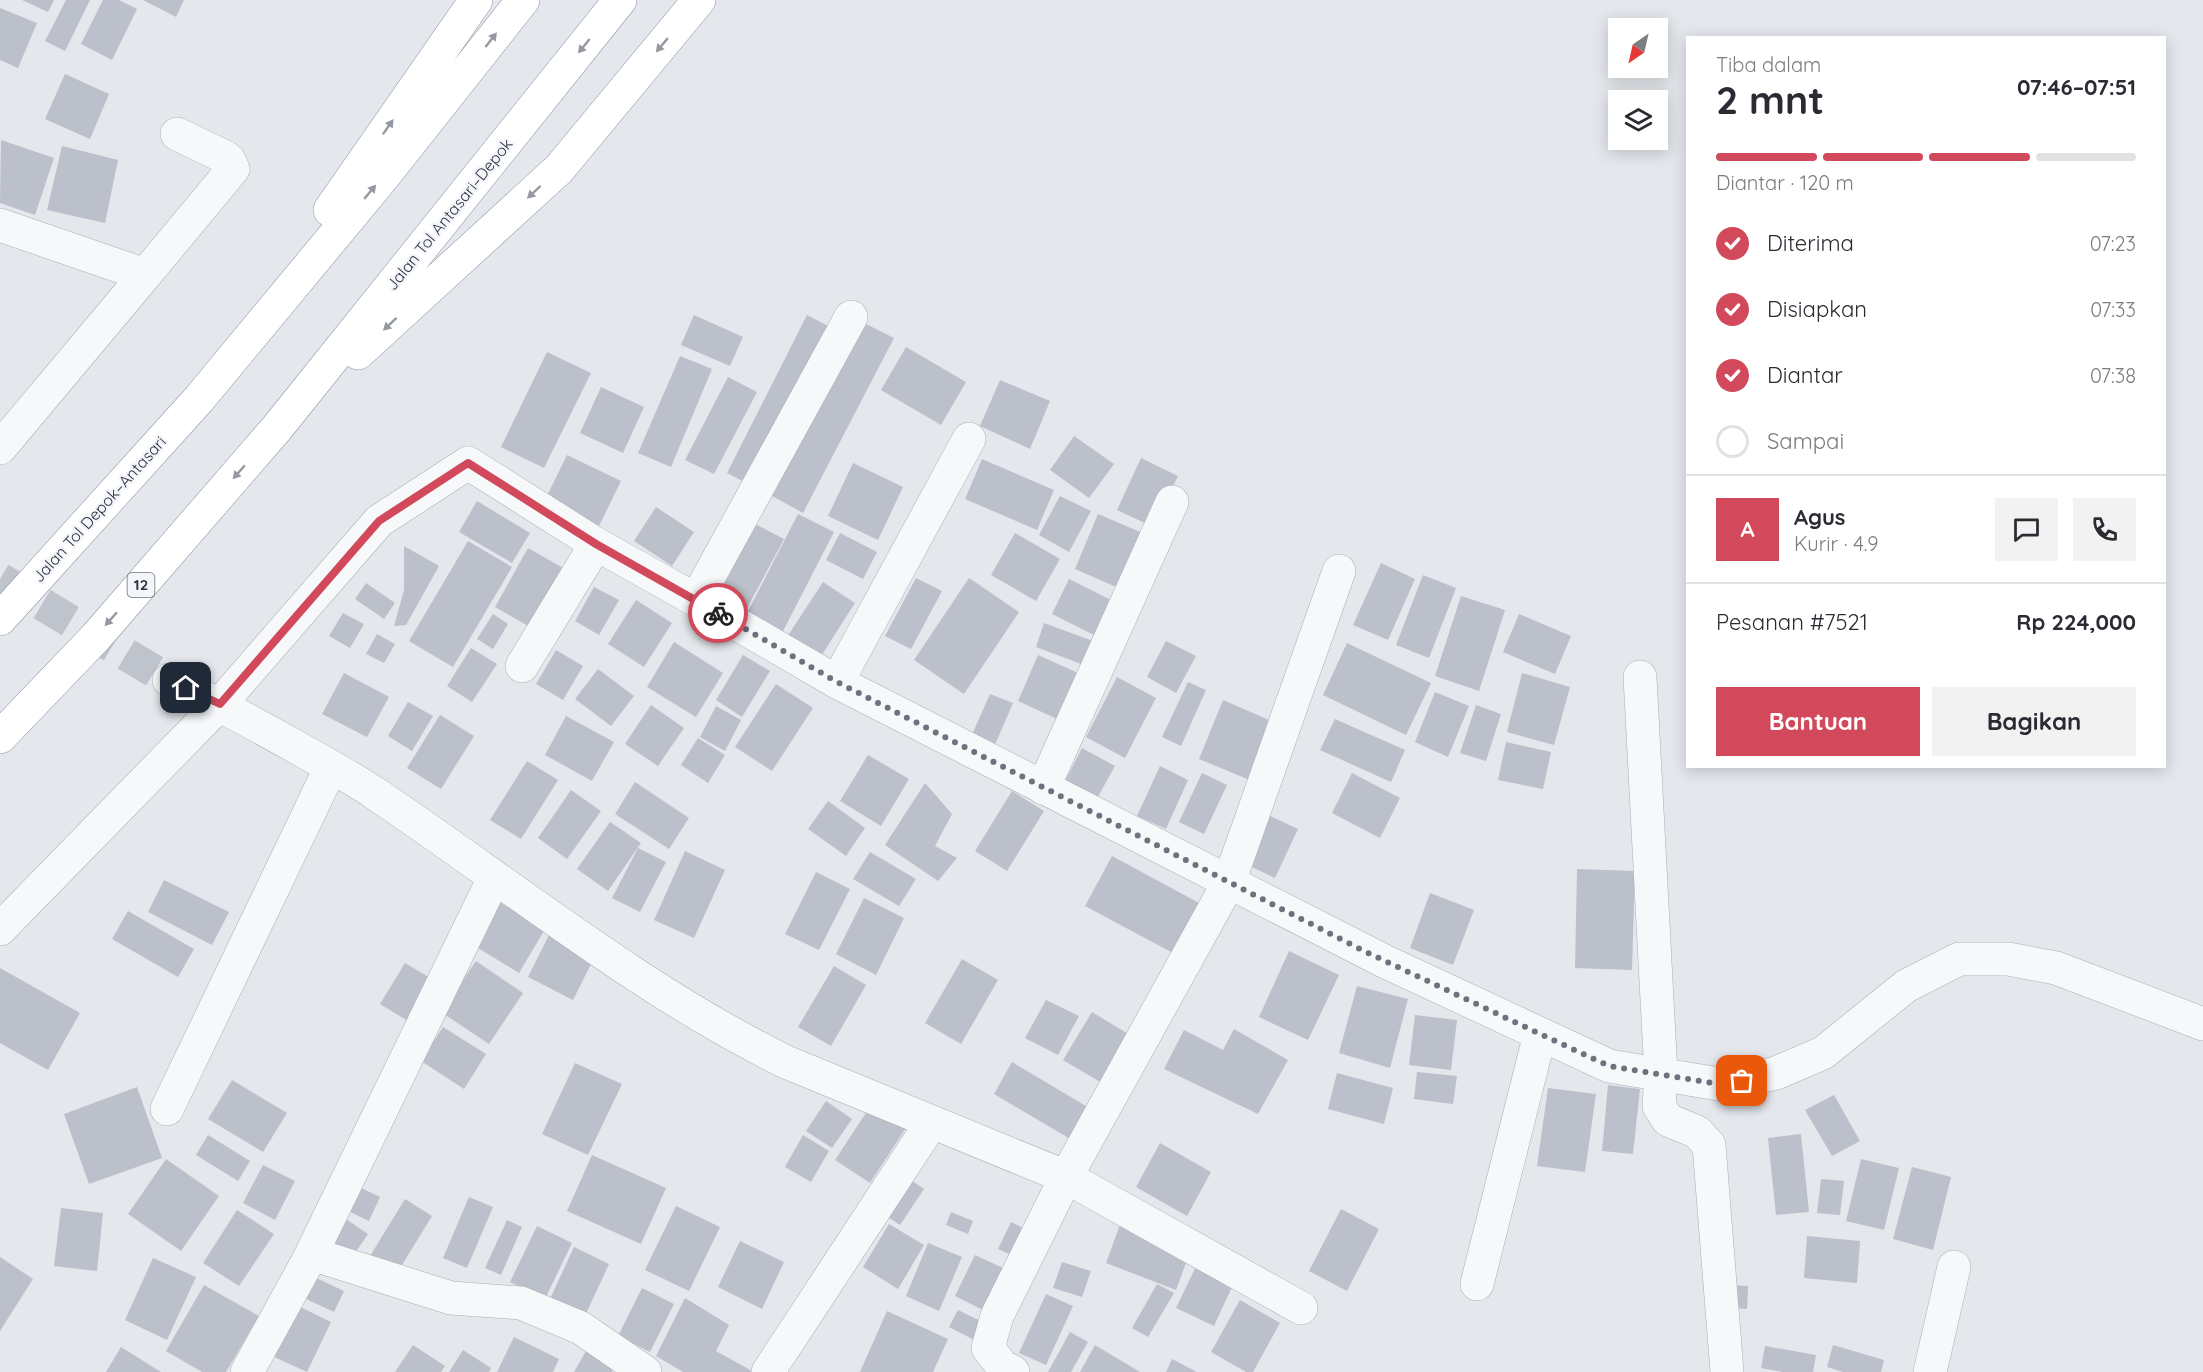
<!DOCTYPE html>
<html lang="id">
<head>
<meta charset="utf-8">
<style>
  :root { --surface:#fff; --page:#f2f2f3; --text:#2b2b33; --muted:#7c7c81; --line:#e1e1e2; --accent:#d1495b }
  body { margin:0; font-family:Quicksand,sans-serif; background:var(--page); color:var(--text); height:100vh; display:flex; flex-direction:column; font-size:22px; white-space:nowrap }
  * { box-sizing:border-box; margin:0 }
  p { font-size:20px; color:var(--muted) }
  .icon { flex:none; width:33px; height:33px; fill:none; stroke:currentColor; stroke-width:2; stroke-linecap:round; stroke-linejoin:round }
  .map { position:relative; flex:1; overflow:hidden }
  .details { position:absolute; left:1686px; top:36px; width:480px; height:732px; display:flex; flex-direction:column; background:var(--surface); border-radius:0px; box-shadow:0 3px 15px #0003 }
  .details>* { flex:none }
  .needle { width:39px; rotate:214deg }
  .buttons { position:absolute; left:1608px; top:18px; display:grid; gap:12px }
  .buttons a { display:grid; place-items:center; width:60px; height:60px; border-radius:0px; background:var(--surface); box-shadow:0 3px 15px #0003; font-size:30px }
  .pin { position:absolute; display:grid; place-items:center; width:51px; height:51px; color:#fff; margin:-26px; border-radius:12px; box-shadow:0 3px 9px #0006 }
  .courier { position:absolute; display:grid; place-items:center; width:60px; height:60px; margin:-30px; border:4px solid #d1495b; border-radius:50%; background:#fff; color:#222; box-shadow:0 2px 8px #0007 }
  .summary em { font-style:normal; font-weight:700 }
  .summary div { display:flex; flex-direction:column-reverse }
  .summary { display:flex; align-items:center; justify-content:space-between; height:102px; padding:0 30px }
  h1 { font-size:39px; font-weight:700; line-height:45px }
  .bar { display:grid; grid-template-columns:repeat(4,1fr); gap:9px 6px; align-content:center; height:72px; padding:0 30px }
  .bar i { height:8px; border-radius:4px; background:var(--line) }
  .bar .current { background:var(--accent) }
  .bar p { grid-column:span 4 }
  .line { display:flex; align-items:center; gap:15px; padding:0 30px; border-top:2px solid var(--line) }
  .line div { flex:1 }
  .round { display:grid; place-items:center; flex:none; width:63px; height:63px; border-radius:0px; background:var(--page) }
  ol { padding:0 30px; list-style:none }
  li { display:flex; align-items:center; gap:18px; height:66px }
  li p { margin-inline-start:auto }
  li .icon { padding:6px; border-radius:50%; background:var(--accent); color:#fff; stroke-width:4 }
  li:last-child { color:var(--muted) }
  li i { width:33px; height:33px; border:3px solid var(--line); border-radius:50% }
  .primary-button { display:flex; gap:12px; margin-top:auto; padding:12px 30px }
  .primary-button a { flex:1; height:69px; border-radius:0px; background:var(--accent); color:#fff; font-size:24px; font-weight:700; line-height:69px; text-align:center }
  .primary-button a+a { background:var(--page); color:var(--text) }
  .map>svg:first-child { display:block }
  .building { fill:#bbc0ca }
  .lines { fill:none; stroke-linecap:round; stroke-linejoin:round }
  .minor-tunnel { stroke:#bfc3cb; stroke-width:33; stroke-dasharray:33 16; stroke-linecap:butt }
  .minor-casing { stroke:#a9aeb7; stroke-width:34 }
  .motorway-casing { stroke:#8b94a3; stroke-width:34 }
  .minor { stroke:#f7f8fa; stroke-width:33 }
  .motorway { stroke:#fff; stroke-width:33 }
  .oneway { fill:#959aa2 }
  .done { stroke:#6c737f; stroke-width:6; stroke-dasharray:0 10.8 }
  .route { stroke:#d1495b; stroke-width:8 }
  .labels { text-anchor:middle; stroke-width:5; stroke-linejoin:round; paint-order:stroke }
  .shield { fill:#f4f6f9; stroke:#676e7b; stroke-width:1.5 }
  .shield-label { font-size:15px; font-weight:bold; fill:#2b3445 }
  .street-label { font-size:16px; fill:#2b3445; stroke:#f4f6f9 }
</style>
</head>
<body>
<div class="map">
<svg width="2203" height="1372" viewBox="0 0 2203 1372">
  <rect width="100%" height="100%" fill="#e4e7ec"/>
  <path class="building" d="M22,0h32l-6,12z
    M66,0h24l-25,51 -20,-10z
    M103,0h16l18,9 -25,51 -31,-16z
    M143,0h41l-8,17z
    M0,8l37,15 -19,45 -18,-8z
    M65,74l44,20 -19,45 -45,-20z
    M1,140l53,18 -19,57 -35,-12z
    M62,146l56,14 -13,63 -58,-13z
    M694,315l49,22 -13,29 -49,-21z
    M807,315l25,13 -80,158 -25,-13z
    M856,319l38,19 -91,175 -38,-21z
    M906,347l60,35 -25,43 -60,-35z
    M547,352l44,21 -47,95 -43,-21z
    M680,356l32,13 -41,98 -33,-14z
    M728,377l29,15 -43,82 -29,-14z
    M1000,380l50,21 -20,48 -50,-23z
    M601,387l43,20 -21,46 -43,-20z
    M1074,436l40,28 -25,34 -39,-28z
    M567,455l54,26 -22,45 -54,-26z
    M1141,458l37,18 -25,51 -36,-17z
    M982,459l72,31 -17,40 -72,-31z
    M853,463l50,24 -25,53 -50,-24z
    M1060,496l31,15 -22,41 -30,-17z
    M477,501l53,32 -18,30 -53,-31z
    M656,507l38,25 -22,34 -38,-25z
    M798,514l36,18 -54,105 -36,-18z
    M1098,514l47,20 -24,55 -46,-20z
    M744,518l40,21 -39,73 -40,-22z
    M840,533l37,19 -14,27 -37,-19z
    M1015,533l45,26 -24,42 -45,-26z
    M468,541l44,26 -59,100 -44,-26z
    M404,546l35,20 -33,59 -12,1 10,-36z
    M528,548l44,25 -33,59 -44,-25z
    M1381,563l34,16 -27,61 -35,-15z
    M1423,575l33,13 -27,70 -33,-13z
    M916,578l26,13 -31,58 -26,-13z
    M969,578l50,34 -55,82 -50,-34z
    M1069,579l46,23 -17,35 -46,-23z
    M823,582l32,21 -37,58 -33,-21z
    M366,583l29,20 -11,16 -29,-20z
    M594,587l25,13 -20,35 -24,-14z
    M1461,596l44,14 -26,81 -44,-15z
    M636,600l36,23 -28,44 -36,-23z
    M343,613l21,11 -14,24 -21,-12z
    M493,614l15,10 -15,25 -16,-10z
    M1519,614l52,22 -16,38 -52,-22z
    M1044,623l49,18 -9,24 -48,-18z
    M377,634l18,10 -11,19 -18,-9z
    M1166,641l30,15 -20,37 -29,-16z
    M674,642l49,31 -27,44 -49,-30z
    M1347,643l84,40 -25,52 -83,-40z
    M471,648l26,16 -25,38 -25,-16z
    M556,650l27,16 -20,34 -27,-16z
    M743,655l27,16 -28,46 -26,-17z
    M1038,655l40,18 -21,46 -39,-18z
    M598,669l36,27 -23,30 -36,-27z
    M344,673l45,24 -22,40 -45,-23z
    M1522,673l48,14 -16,58 -47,-13z
    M1117,677l39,21 -31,60 -39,-21z
    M1188,682l18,8 -25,56 -19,-9z
    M776,684l37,24 -41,63 -37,-24z
    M1435,692l34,14 -21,51 -33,-15z
    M990,694l23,9 -19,44 -23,-10z
    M1223,700l53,23 -24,58 -53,-22z
    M408,702l25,14 -21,35 -24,-15z
    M651,705l33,23 -26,38 -33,-22z
    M1476,705l25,9 -15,47 -26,-8z
    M716,706l25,14 -16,31 -25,-14z
    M440,715l34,21 -33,53 -34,-21z
    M566,716l48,26 -22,39 -47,-26z
    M1335,719l70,31 -14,32 -71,-32z
    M698,738l27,17 -17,28 -27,-18z
    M1506,742l45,10 -8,37 -45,-9z
    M1082,748l33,18 -20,36 -32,-17z
    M868,755l41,24 -28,47 -41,-25z
    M527,761l31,19 -37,59 -31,-19z
    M1160,766l28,14 -22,49 -29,-13z
    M1202,773l25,12 -23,49 -25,-12z
    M1352,773l48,25 -20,40 -48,-25z
    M635,782l54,36 -20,31 -54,-35z
    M925,783l27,31 -17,32 22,12 -19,23 -53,-36z
    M571,790l30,21 -34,48 -29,-21z
    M1012,791l32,20 -37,60 -32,-20z
    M828,801l37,27 -19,28 -38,-27z
    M1266,814l32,15 -23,49 -32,-15z
    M610,822l31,21 -33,48 -31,-22z
    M638,848l28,14 -26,50 -28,-14z
    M685,851l40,19 -31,68 -40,-18z
    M870,852l46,27 -17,27 -46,-27z
    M1112,856l87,47 -26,50 -88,-47z
    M1577,869l58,2 -3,99 -57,-2z
    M816,872l34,17 -31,61 -34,-16z
    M164,880l65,32 -17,33 -64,-33z
    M1430,893l44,17 -21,55 -43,-17z
    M864,898l40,20 -28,57 -40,-21z
    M499,902l46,27 -26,44 -46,-28z
    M128,911l66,38 -16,28 -66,-38z
    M552,929l45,23 -24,48 -45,-23z
    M1289,951l50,24 -31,65 -49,-23z
    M962,959l36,21 -37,64 -36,-21z
    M476,961l47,32 -34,51 -48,-32z
    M405,963l32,19 -26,41 -31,-19z
    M834,966l32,19 -35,61 -33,-19z
    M0,968l80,45 -32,57 -48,-27z
    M1357,986l51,13 -18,69 -51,-15z
    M1046,1000l33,16 -21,39 -33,-17z
    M1092,1012l38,23 -28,48 -39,-23z
    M1415,1015l42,5 -6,50 -42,-5z
    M443,1027l43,27 -22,35 -43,-28z
    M1234,1029l54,31 -30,54 -94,-45 20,-39 39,20z
    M1012,1062l79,47 -19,31 -78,-46z
    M575,1063l47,21 -34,71 -46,-21z
    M1417,1072l40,4 -4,28 -39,-5z
    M1337,1073l56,15 -9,36 -56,-15z
    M232,1080l55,33 -24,39 -55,-33z
    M1608,1085l32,4 -7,65 -31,-3z
    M137,1087l25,71 -73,26 -25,-70z
    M1548,1088l48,6 -11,78 -48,-6z
    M1834,1095l26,46 -28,15 -27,-46z
    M826,1101l26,18 -20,29 -26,-17z
    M873,1102l35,23 -38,58 -35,-23z
    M1801,1134l8,78 -33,3 -8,-77z
    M208,1135l42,26 -12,20 -42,-26z
    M803,1135l26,16 -18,31 -26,-15z
    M1160,1143l51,29 -24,44 -51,-29z
    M592,1155l74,33 -25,56 -74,-33z
    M166,1159l53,37 -38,55 -53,-37z
    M1861,1159l38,9 -15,62 -38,-9z
    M263,1165l32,16 -20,39 -32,-17z
    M1912,1167l39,10 -18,73 -40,-11z
    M902,1174l22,15 -24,36 -23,-15z
    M1821,1179l23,2 -4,34 -23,-2z
    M357,1186l23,11 -11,24 -23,-11z
    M469,1197l24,10 -26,61 -24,-10z
    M405,1199l27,17 -38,62 -27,-17z
    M676,1206l44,21 -31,64 -44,-21z
    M61,1208l42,5 -6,58 -43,-5z
    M1341,1209l38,20 -32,62 -38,-20z
    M237,1210l37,24 -35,52 -36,-23z
    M951,1212l22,9 -5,13 -22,-9z
    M340,1215l28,19 -15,22 -28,-18z
    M507,1220l15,7 -21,48 -16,-7z
    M1011,1222l24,12 -12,26 -25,-11z
    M1121,1222l70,27 -15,41 -70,-27z
    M889,1224l35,21 -26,44 -35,-22z
    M537,1226l35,17 -27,56 -35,-17z
    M1807,1236l53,5 -3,42 -53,-5z
    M740,1241l44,21 -22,47 -44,-22z
    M928,1243l34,14 -23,54 -33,-15z
    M574,1247l35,17 -24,52 -35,-17z
    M975,1255l30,14 -20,42 -30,-15z
    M1201,1256l37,18 -24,52 -38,-18z
    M0,1257l33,22 -33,52z
    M153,1258l43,19 -29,63 -42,-20z
    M1062,1262l29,9 -9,26 -29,-9z
    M314,1277l30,14 -10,21 -30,-14z
    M1157,1284l17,9 -26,44 -16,-9z
    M204,1285l55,31 -33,56h-24l-36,-21z
    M1732,1285l16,1 -1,23 -16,-1z
    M642,1288l32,16 -24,48 -32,-16z
    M1046,1294l27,12 -27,59 -27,-12z
    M685,1298l44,27 -13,26 38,21h-71l-27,-16z
    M1240,1300l40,23 -27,49h-7l-35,-20z
    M296,1305l35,17 -24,50 -35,-16z
    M958,1310l33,16 -9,18 -33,-17z
    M887,1311l61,28 -15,33h-73z
    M1070,1332l18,10 -17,30h-23z
    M514,1337l45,22 -6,13h-56z
    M591,1342l29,15 -8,15h-38z
    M413,1345l32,21 -4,6h-46z
    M1095,1345l45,27h-60z
    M1833,1345l51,15 -3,12h-38l-16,-5z
    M1765,1346l51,9 -3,17h-30l-22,-4z
    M121,1347l40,25h-55z
    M463,1350l28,18 -2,4h-40z
    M1172,1359l25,13h-31z"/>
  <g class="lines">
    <path class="minor-tunnel" d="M0,579l169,101"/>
    <g class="minor-casing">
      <path id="minor" d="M0,225l145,50 -145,173
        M145,275l88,-106 -4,-9 -4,-3 -48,-23
        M696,600l155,-283
        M522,666l74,-122
        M1640,677l21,398 -2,31 9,14 29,12 12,13 18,227
        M169,680c44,21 86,44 129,68 26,15 53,29 78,46 135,91 264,196 410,268l280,115 235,131
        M837,682l132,-243
        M1043,788l129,-286
        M0,929l220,-225 159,-183 89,-58 128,81 100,56 141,82 549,280 223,104 116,19 51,-12 47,-20 83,-67 53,-27h49l48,9 147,56
        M167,1109l164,-342
        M312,1254l139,44 70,5 60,25 64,44
        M1477,1284l63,-250
        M247,1372l61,-111 186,-383
        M768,1372l164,-250
        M1013,1372l-11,-6 -14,-18 9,-32 69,-139 163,-295 110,-311
        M1930,1372l24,-105"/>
    </g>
    <g class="motorway-casing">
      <path id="motorway" d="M330,210l146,-210
        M358,353l201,-184 140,-169
        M0,619l199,-220 184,-222 140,-177
        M0,737l96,-100 181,-209 343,-428"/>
    </g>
    <use href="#minor" class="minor"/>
    <use href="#motorway" class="motorway"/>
  </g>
  <defs><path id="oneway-solid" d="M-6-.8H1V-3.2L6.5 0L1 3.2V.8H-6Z" transform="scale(1.5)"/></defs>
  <g class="oneway">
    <use href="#oneway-solid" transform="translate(491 40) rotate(-52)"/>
    <use href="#oneway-solid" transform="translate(662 45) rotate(130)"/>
    <use href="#oneway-solid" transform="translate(584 46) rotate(129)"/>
    <use href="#oneway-solid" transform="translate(388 127) rotate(-55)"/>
    <use href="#oneway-solid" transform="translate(370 192) rotate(-50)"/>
    <use href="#oneway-solid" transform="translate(534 192) rotate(137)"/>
    <use href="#oneway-solid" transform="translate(390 324) rotate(137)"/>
    <use href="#oneway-solid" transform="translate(239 472) rotate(131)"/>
    <use href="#oneway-solid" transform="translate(111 619) rotate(131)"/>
  </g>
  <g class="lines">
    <path class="done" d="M718,613l119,69 529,270 155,73 88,41 116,19 17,-4"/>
    <path class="route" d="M186,688l34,16 159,-183 89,-58 128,81 122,69"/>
  </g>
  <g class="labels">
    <rect class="shield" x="127.5" y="573" width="27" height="24" rx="4.5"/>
    <g class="shield-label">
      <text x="141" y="590">12</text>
    </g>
    <g class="street-label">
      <text transform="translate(449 214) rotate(-51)" y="6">Jalan Tol Antasari–Depok</text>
      <text transform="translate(99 509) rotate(-48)" y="6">Jalan Tol Depok–Antasari</text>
    </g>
  </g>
</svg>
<div class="buttons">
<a><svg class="needle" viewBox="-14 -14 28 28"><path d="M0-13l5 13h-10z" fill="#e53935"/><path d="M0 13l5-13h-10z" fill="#7c7c81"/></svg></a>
<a><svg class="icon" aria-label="layers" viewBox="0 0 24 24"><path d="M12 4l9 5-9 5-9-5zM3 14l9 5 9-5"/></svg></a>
</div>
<div class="pin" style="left:1742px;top:1081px;background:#ea580c"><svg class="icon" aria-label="bag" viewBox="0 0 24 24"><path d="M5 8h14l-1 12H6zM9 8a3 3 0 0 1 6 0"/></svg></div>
<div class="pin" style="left:186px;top:688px;background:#1f2937"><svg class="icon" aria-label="home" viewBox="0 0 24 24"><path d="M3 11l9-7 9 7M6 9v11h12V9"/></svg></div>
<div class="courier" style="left:718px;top:613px"><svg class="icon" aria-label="bike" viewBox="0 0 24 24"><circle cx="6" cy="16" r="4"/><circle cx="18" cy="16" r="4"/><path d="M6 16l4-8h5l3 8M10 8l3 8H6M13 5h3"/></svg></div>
<section class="details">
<div class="summary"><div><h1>2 mnt</h1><p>Tiba dalam</p></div><em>07:46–07:51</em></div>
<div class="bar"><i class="current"></i><i class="current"></i><i class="current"></i><i></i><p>Diantar · 120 m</p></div>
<ol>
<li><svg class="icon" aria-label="check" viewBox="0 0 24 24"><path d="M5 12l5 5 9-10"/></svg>Diterima<p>07:23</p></li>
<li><svg class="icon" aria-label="check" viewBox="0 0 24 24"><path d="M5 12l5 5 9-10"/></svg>Disiapkan<p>07:33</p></li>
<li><svg class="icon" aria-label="check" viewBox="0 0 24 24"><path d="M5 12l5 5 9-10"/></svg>Diantar<p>07:38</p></li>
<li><i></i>Sampai</li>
</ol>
<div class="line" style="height:108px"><b class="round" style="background:var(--accent);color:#fff">A</b><div><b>Agus</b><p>Kurir · 4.9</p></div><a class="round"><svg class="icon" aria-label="chat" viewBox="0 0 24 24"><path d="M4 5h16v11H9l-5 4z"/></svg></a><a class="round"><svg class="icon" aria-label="phone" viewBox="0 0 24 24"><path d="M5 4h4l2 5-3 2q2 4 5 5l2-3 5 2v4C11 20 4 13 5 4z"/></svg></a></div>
<div class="line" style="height:78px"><div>Pesanan #7521</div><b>Rp 224,000</b></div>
<div class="primary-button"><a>Bantuan</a><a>Bagikan</a></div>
</section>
</div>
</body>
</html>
